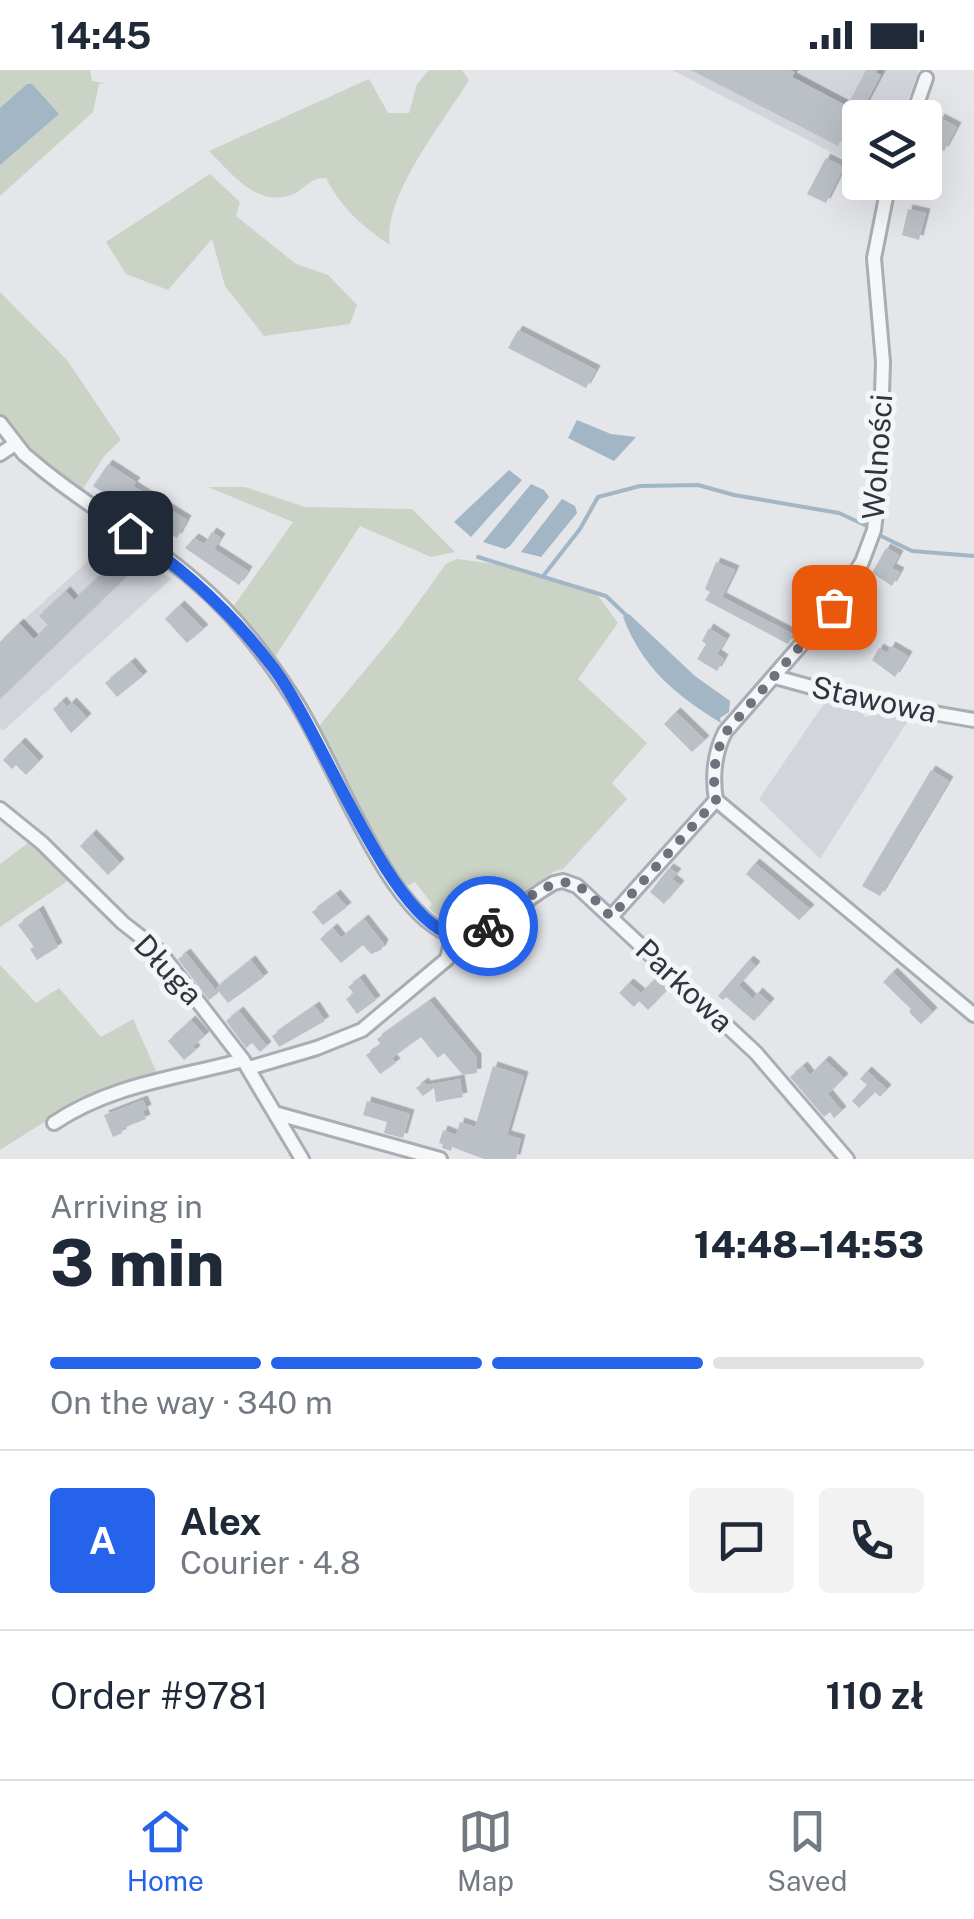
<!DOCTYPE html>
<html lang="en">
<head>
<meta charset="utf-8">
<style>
  :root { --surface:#fff; --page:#f2f2f3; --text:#1f2937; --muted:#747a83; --line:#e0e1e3; --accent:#2563eb }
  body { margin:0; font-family:"Public Sans",sans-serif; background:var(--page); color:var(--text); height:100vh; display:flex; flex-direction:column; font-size:38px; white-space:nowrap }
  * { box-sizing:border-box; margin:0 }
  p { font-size:32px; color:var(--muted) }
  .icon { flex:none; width:55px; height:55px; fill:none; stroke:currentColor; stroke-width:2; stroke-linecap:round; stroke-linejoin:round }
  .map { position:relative; height:1089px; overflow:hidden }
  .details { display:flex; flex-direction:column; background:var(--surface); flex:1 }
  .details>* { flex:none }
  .tools { position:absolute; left:842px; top:30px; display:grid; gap:20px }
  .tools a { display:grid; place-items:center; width:100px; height:100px; border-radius:10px; background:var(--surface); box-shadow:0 10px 40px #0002; font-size:50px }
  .pin { position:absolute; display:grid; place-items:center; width:85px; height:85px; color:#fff; margin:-42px; border-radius:20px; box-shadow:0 5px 15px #0006 }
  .courier { position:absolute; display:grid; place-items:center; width:100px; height:100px; margin:-50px; border:8px solid #2563eb; border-radius:50%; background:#fff; color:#222; box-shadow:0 2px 12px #0007 }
  .summary em { font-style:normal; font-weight:800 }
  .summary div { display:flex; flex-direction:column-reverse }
  .summary { display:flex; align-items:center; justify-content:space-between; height:170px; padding:0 50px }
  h1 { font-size:65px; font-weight:800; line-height:75px }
  .bar { display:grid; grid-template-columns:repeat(4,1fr); gap:15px 10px; align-content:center; height:120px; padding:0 50px }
  .bar i { height:12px; border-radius:8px; background:var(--line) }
  .bar .active { background:var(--accent) }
  .bar p { grid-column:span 4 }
  .line { display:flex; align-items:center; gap:25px; padding:0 50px; border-top:2px solid var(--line) }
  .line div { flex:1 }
  .round { display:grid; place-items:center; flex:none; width:105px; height:105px; border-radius:10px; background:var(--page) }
  .status { display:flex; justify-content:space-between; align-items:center; height:70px; padding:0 50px; background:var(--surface); direction:ltr }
  .status svg { height:28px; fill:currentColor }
  .tab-bar { display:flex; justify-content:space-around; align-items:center; height:140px; border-top:2px solid var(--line); background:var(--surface); font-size:28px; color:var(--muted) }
  .tab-bar a { display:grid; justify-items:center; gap:5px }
  .tab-bar .active { color:var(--accent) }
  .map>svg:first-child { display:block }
  .built { fill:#d2d6dc }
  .green { fill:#cad3c6 }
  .water { fill:#a3b6c6 }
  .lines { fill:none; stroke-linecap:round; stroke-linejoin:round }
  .stream { stroke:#a3b6c6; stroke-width:4 }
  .building { fill:#bbc0c6; filter:url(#shadow) }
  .minor-casing { stroke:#a9adb4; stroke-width:18 }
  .minor { stroke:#f6f7f9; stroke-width:12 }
  .done { stroke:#6d737c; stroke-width:10; stroke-dasharray:0 18 }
  .route { stroke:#2563eb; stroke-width:12 }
  .labels { text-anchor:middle; stroke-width:10; stroke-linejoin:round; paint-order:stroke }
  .street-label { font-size:30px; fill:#2d3540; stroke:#f3f5f7 }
</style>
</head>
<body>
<div class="status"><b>14:45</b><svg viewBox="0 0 49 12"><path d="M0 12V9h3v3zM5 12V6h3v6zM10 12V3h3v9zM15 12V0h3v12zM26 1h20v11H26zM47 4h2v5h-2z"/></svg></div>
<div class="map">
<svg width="974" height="1089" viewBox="0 0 974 1089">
  <defs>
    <filter id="shadow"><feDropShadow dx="4.5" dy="-4.5" stdDeviation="0" flood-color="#0004"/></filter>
  </defs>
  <rect width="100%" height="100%" fill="#e4e6ea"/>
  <path class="built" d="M672,0h247l-18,47 -41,1v49z
    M113,468l58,41 -168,152 -3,-3v-86z
    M827,629l24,5 15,13 15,-4 28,6 -89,140 -61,-60z"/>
  <path class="green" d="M0,0h90l2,11 13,2 -6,1 -6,28 -93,84z
    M429,0h33l7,10c-26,43 -87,117 -79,165 -28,-19 -48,-36 -64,-67 -17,-1 -21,12 -35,17 -35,12 -60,-22 -82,-44l160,-72 19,34h21l8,-29z
    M210,104l30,28 -4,14 60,48 32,11 29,30 -7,19 -86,12 -39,-50 -13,-47 -44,51 -42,-16 -20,-32z
    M0,222l67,68 54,80 -16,15 -30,46 -75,-68z
    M208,417h37l60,20 107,2 43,43 -24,5 -71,-31 -87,134 -42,-50 62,-88z
    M457,489l38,5 102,30 21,29 -40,56 69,64 -35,40 15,16 -64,70 -8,2 -90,57 -22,-7 -14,-13 3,-4 -17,-22 -6,3 -6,-2 -26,-44 -58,-113 80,-97 47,-65z
    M32,770l40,38 -72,49v-63z
    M0,895l36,38 23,-15 42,49 32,-18 24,54 -75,25 -82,52z"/>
  <path class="water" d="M27,14h5l27,30 -59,51v-57z
    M577,350l34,14 25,3 -22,24 -46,-23z
    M509,400l13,10 -51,57 -17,-15z
    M531,414l13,6 5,7 -39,49 -5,3 -22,-7z
    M562,429l13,7 2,7 -36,44 -20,-5z
    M629,544l66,62 35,25 -1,11 -9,6 1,5c-45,-28 -78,-54 -98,-106z"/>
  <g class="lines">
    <path class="stream" d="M879,465l33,16 62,5
      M478,487l128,39 20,19
      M544,505l36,-46 18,-32 42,-11 58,-1 36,10 105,18 30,14"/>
  </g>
  <path class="building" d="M691,0h99l5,2 -3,5 55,29 19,-36h11l-1,3 5,2 -20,38 -5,-3 -18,36z
    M940,48l17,9 -13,24 -19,-11 3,-11 5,3z
    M826,88l18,9 -18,36 -19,-9z
    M908,139l18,4 -7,27 -17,-5z
    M518,260l78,40 -10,18 -78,-40z
    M108,394l28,18 -3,4 54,34 -10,18 -30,-18 6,-8 -26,-17 -6,9 -28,-18z
    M212,462l9,6 -7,11 34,22 -9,14 -54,-37 9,-10 10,6z
    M886,478l13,7 -7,13 8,4 -8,14 -20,-13z
    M114,492l13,14 -127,123v-57l19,-19 15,16 14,-14 -9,-9 27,-25 8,9z
    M716,492l19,8 -13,27 71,37 -5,10 -83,-44 5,-8 -5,-3z
    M180,535l24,24 -17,14 -22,-24z
    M709,558l17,11 -9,15 7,5 -7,12 -20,-12 9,-15 -4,-3z
    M891,576l17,10 -13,21 -23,-17 7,-12 8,5z
    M131,592l12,14 -26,21 -12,-14z
    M62,631l5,6 5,-5 15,16 -16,15 -18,-24z
    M676,642l29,28 -13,12 -28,-28z
    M21,672l18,19 -13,14 -10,-10 -4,4 -9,-9z
    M931,700l18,11 -69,115 -18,-10z
    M92,764l28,29 -12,12 -28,-29z
    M755,793l55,46 -11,11 -53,-46z
    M669,798l8,5 -5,6 8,6 -16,19 -14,-12z
    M336,824l11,13 -24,18 -11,-13z
    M39,840l19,37 -21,13 -7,-11 4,-2 -16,-22z
    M364,849l20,25 -3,6 -10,4 -8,-9 -22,18 -21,-24 13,-11 8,10z
    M186,883l32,40 -9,7 -31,-41z
    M251,890l13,17 -36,26 -12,-15z
    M749,890l7,6 -17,19 14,14 5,-7 12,11 -16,18 -28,-24 -3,3 -5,-4z
    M893,902l40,40 -12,12 -12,-12 2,-3 -28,-27z
    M658,906l12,11 -22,23 -9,-9 -5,6 -15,-14 10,-10 12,10z
    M360,908l16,22 -19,14 -11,-15 8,-6 -6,-6z
    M430,931l47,57v15l-14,2 -19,-22 -6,5 -17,-21 -29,21 4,5 -16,11 -14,-19 15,-10 -4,-6z
    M315,936l10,15 -46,26 -7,-11z
    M239,941l28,35 -7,6 -8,-9 -6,5 -20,-27z
    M191,950l14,16 -12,10 3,4 -12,10 -16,-19z
    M825,990l19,18 -16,16 14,17 -8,7 -4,-6 -6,5 -34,-40 13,-11 7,9z
    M493,996l31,10 -17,59 14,4 -5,20h-32l-32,-12 -1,4 -9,-3 1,-4 -4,-1 4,-13 13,5 4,-13 15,5z
    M867,1001l20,18 -7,8 -5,-5 -16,16 -7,-7 15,-16 -7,-6z
    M460,1009l3,18 -27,5 -2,-14 -11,8 -7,-8 8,-6 2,3z
    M143,1030l4,9 -4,2 3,8 -25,10 1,4 -9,4 -9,-22z
    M367,1031l43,13 -7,24 -19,-5 3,-11 -24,-7z"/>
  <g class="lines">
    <g class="minor-casing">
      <path id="minor" d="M912,48l14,-40
        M0,353l24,31 18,15c49,40 106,71 154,113 38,32 71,75 98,117 38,56 91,210 153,234 32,12 78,-35 107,-50l9,-2 14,5 179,167 91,106
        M0,384l15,-10
        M775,607l88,24 111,19
        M716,730c-4,-24 -2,-46 9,-68l109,-125 28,-45 12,-32 5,-43 4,-125 -9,-104 15,-76
        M0,739l42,34 81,80 36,28 84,109 59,99
        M611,847l105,-117 258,215
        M249,998l68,-20 45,-18 85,-71 6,-24
        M278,1044l162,45
        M54,1053c58,-39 124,-45 189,-63"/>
    </g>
    <use href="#minor" class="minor"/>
  </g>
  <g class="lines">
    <path class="done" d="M488,856c20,-13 63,-52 86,-42 14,6 26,22 37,33l105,-117c-4,-24 -2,-46 10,-68l108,-125"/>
    <path class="route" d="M130,463c57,38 104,82 145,137 45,61 109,234 170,262 15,7 29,2 43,-6"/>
  </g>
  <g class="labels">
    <g class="street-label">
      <text transform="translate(878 387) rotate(-86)" y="10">Wolności</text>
      <text transform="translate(874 630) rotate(12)" y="10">Stawowa</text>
      <text transform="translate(168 900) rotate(47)" y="10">Długa</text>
      <text transform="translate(684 916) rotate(43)" y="10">Parkowa</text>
    </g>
  </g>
</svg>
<div class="tools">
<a><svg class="icon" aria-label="layers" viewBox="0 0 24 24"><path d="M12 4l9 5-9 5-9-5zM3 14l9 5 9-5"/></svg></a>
</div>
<div class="pin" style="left:834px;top:537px;background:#ea580c"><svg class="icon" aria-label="bag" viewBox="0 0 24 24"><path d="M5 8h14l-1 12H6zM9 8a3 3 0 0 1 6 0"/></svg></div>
<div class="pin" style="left:130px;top:463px;background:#1f2937"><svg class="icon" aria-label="home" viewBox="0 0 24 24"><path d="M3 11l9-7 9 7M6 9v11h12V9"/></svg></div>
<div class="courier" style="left:488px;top:856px"><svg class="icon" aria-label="bike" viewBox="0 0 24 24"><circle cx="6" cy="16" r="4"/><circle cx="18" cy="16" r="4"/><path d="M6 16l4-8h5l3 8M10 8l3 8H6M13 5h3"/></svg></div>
</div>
<section class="details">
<div class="summary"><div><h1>3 min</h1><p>Arriving in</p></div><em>14:48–14:53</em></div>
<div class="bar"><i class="active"></i><i class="active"></i><i class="active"></i><i></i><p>On the way · 340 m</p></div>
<div class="line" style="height:180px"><b class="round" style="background:var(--accent);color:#fff">A</b><div><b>Alex</b><p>Courier · 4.8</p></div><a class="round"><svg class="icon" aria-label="chat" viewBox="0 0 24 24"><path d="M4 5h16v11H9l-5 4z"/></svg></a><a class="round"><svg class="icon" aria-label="phone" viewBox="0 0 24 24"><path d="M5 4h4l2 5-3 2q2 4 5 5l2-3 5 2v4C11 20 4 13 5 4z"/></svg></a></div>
<div class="line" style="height:130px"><div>Order #9781</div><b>110 zł</b></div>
</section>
<nav class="tab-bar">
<a class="active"><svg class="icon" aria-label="home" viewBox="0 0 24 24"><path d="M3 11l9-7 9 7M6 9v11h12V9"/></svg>Home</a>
<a><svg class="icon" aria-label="map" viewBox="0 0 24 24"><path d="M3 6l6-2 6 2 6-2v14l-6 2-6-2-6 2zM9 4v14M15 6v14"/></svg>Map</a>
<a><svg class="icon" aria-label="saved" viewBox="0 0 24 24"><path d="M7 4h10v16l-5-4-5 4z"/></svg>Saved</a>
</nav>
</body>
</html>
